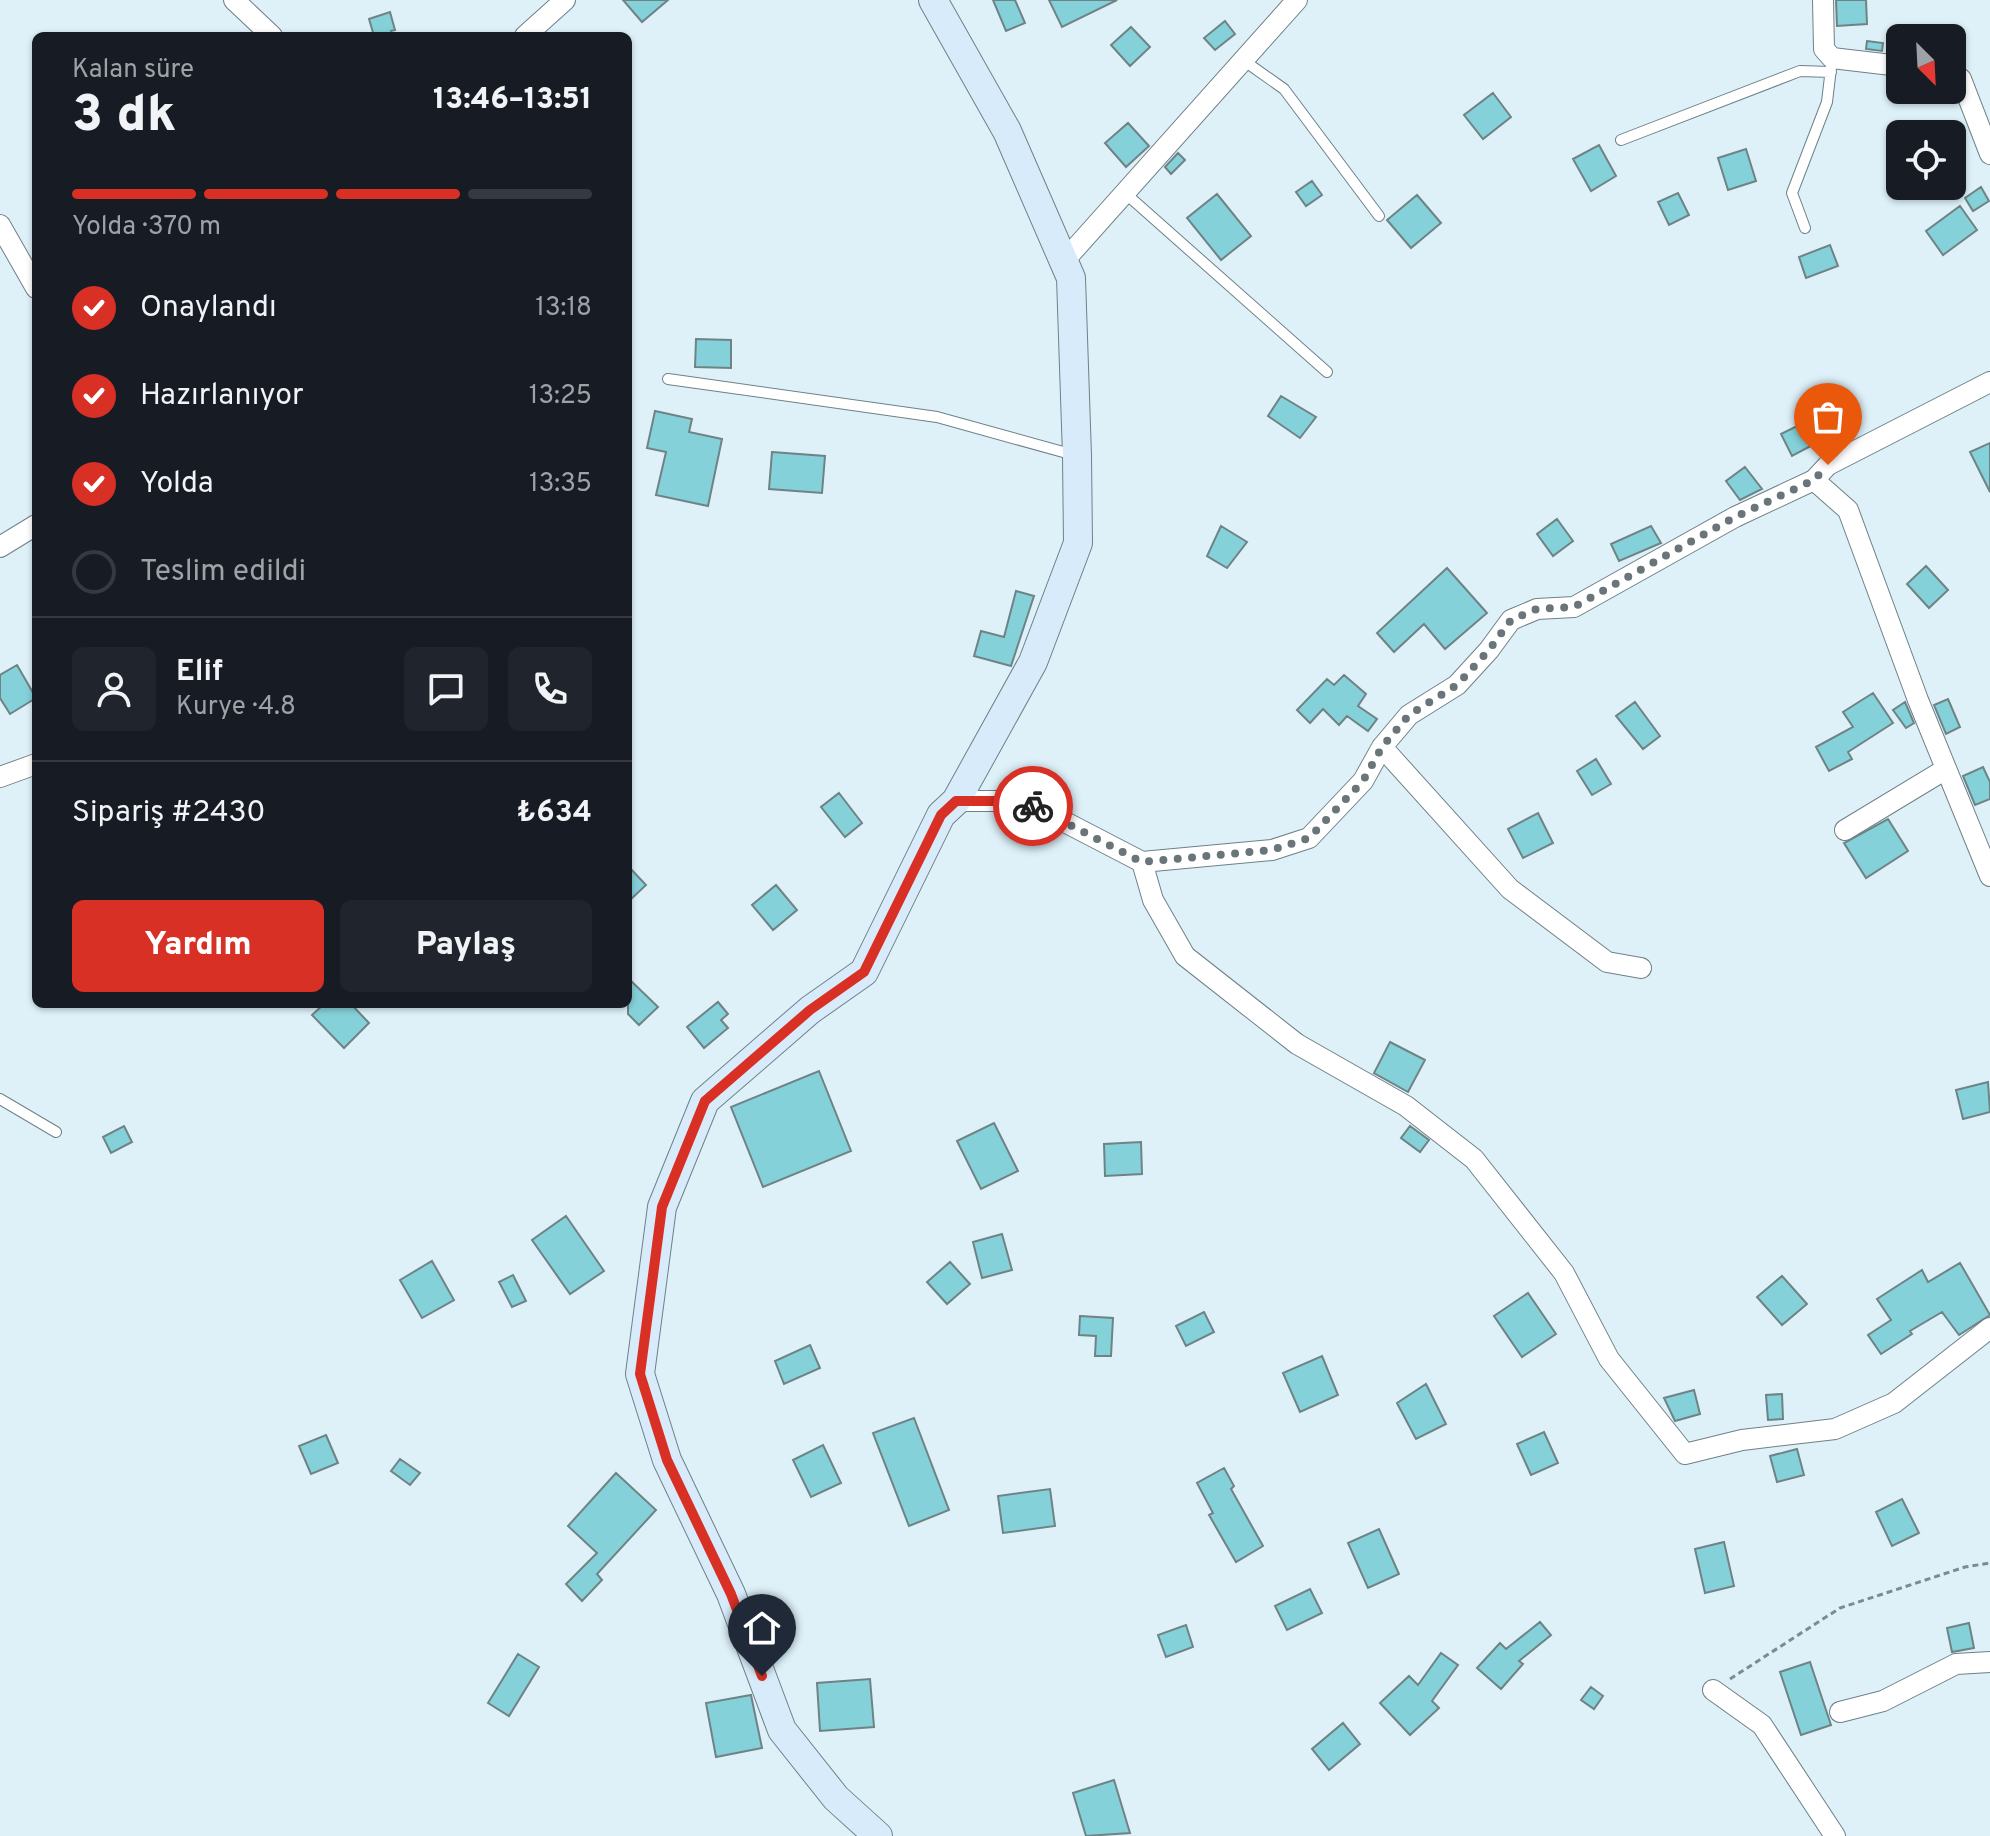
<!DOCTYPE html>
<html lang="tr">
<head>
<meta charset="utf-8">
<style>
  :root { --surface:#171b24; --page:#20242c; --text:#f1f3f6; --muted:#9ea1a6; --line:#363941; --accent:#d93025 }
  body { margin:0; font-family:Overpass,sans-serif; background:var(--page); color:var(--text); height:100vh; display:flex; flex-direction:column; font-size:30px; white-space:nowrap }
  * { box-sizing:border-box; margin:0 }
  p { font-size:26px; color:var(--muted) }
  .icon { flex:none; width:44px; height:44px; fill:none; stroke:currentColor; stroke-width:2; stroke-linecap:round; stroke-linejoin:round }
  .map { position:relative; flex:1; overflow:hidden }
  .side { position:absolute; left:32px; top:32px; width:600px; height:976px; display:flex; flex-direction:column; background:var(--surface); border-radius:12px; box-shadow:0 2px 6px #0004 }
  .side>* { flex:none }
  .needle { width:52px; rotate:156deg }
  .buttons { position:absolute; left:1886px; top:24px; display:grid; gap:16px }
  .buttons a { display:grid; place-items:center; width:80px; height:80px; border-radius:12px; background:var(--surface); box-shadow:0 2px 6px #0004; font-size:40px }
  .pin { position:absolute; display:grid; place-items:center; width:68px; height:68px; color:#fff; margin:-82px -34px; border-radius:50% 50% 50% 0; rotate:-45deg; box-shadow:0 0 8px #0007 }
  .pin .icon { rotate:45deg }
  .courier { position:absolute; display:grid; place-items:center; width:80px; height:80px; margin:-40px; border:6px solid #d93025; border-radius:50%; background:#fff; color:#222; box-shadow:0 2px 10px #0007 }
  .headline em { font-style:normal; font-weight:800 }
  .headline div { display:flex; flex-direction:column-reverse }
  .headline { display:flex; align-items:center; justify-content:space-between; height:136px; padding:0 40px }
  h1 { font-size:52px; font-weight:800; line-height:60px }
  .bar { display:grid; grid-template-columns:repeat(4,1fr); gap:12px 8px; align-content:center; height:96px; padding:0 40px }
  .bar i { height:10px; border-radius:6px; background:var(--line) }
  .bar .on { background:var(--accent) }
  .bar p { grid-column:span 4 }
  .line { display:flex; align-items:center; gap:20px; padding:0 40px; border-top:2px solid var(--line) }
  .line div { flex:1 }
  .round { display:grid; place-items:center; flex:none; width:84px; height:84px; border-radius:12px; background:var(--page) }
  ol { padding:0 40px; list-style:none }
  li { display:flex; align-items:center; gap:24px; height:88px }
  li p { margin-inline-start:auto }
  li .icon { padding:8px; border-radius:50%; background:var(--accent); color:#fff; stroke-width:4 }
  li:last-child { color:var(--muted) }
  li i { width:44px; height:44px; border:4px solid var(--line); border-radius:50% }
  .action { display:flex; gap:16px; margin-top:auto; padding:16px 40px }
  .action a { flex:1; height:92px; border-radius:12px; background:var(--accent); color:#fff; font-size:32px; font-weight:800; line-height:92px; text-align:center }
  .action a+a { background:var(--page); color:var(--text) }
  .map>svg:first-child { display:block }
  .building { fill:#85d1da; stroke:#6f8385; stroke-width:2 }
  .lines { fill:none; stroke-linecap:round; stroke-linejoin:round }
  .lane-casing { stroke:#6f8087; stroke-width:12 }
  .street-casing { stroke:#6f8087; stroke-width:22 }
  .secondary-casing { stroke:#6f8087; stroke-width:30 }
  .path { stroke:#7d8a8f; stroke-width:3; stroke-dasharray:6 4; stroke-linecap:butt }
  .lane { stroke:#fff; stroke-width:10 }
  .street { stroke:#fff; stroke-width:20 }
  .secondary { stroke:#d7ebfb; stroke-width:28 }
  .done { stroke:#6a757a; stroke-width:8; stroke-dasharray:0 14.4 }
  .route { stroke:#d93025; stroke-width:10 }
</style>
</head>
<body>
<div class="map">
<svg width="1990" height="1836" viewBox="0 0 1990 1836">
  <rect width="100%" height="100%" fill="#def1f9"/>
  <path class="building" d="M623,0h45l-26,22z
    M993,0h22l10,23 -19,8z
    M1049,0h68l-55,27z
    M1836,0h30l1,24 -30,2z
    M390,12l5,18 -4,1 2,5h-19l-5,-17z
    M1225,21l10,13 -20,16 -11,-12z
    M1131,27l19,20 -20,19 -19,-21z
    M1867,41l16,2 -1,8 -16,-2z
    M1493,93l18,24 -28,22 -19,-24z
    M1128,123l21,23 -23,21 -21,-24z
    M1599,145l17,31 -25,15 -18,-32z
    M1746,149l10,32 -28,9 -10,-32z
    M1178,153l7,7 -14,14 -6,-7z
    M1312,181l10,14 -16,11 -10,-14z
    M1981,187l8,14 -16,10 -8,-13z
    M1678,193l11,22 -20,10 -11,-23z
    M1217,194l34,42 -30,24 -34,-42z
    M1417,195l24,28 -30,25 -24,-28z
    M1960,206l17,24 -34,25 -17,-24z
    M1830,245l8,21 -32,12 -7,-21z
    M696,339l35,1v28l-36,-1z
    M1281,396l35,21 -16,21 -32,-22z
    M655,411l37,8 -3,13 33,7 -14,67 -52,-11 10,-43 -19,-4z
    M1811,419l11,21 -30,16 -11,-22z
    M1990,443v49l-20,-40z
    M772,452l53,4 -3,37 -53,-4z
    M1745,467l17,22 -22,11 -14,-19z
    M1557,519l16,22 -20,15 -16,-22z
    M1221,526l26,16 -20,26 -20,-12z
    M1651,526l10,17 -42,18 -8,-17z
    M1926,566l22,24 -19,18 -22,-24z
    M1447,568l40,45 -42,36 -21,-25 -30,28 -17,-19z
    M1016,591l18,5 -23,70 -37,-10 7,-25 23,6z
    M17,665l19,33 -26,16 -10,-16v-23z
    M1344,675l22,19 -8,12 19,13 -9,12 -21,-15 -8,9 -16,-16 -13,14 -13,-13 30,-31 7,6z
    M1873,693l20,30 -45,29 4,7 -23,12 -13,-24 37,-20 -10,-15z
    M1948,699l12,28 -14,7 -12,-29z
    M1635,702l25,34 -17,13 -27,-33z
    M1905,702l9,21 -8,5 -13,-18z
    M1596,759l15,25 -19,11 -15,-24z
    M1983,767l7,15v17l-15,6 -12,-29z
    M839,793l23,30 -17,14 -24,-30z
    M1538,813l15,30 -30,15 -15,-29z
    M1888,819l20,32 -42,27 -22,-35z
    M628,866l18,19 -18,17z
    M776,885l21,25 -24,20 -21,-25z
    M628,978l30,29 -19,18 -11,-11z
    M718,1002l10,12 -7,6 7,8 -24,20 -17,-21z
    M324,1004h27l18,19 -25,25 -32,-33z
    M1390,1042l35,18 -17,32 -34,-19z
    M819,1071l32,80 -88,36 -32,-80z
    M1988,1082l2,30 -27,7 -7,-29z
    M994,1123l24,48 -37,18 -24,-48z
    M124,1126l8,16 -21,11 -8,-16z
    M1410,1126l19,14 -9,12 -19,-14z
    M1141,1142l1,32 -37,2 -1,-32z
    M566,1216l38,55 -34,23 -38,-54z
    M1002,1234l10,36 -30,8 -9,-36z
    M432,1261l22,39 -32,18 -22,-38z
    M950,1262l20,22 -23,20 -20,-22z
    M1960,1263l30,52 -31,20 -17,-23 -32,19 2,3 -31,20 -13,-19 23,-15 -14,-21 45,-29 6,12z
    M513,1275l13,26 -14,6 -13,-25z
    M1782,1276l25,28 -25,21 -25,-28z
    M1528,1293l28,41 -34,23 -28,-41z
    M1204,1312l10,20 -28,14 -10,-20z
    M1080,1316l33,2 -2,38h-16l1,-20 -17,-1z
    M810,1345l10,23 -36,16 -9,-23z
    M1322,1356l16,39 -38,17 -17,-39z
    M1426,1384l20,40 -30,15 -19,-36z
    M1694,1390l6,24 -25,7 -11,-23z
    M1782,1394l1,25 -15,1 -2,-25z
    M914,1418l35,92 -40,16 -36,-93z
    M1544,1432l14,31 -27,12 -14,-31z
    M326,1435l12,28 -27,11 -12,-28z
    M823,1445l18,38 -30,14 -18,-37z
    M1797,1449l7,26 -27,7 -7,-26z
    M400,1459l20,14 -10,12 -19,-14z
    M1224,1468l10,18 -3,3 32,57 -27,16 -27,-47 4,-2 -16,-30z
    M616,1473l40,37 -59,64 5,6 -20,21 -16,-17 31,-31 -29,-27z
    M1050,1489l5,37 -52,7 -5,-37z
    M1902,1499l17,34 -27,13 -16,-34z
    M1379,1529l20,45 -31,14 -20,-45z
    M1724,1542l10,44 -29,7 -10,-44z
    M1310,1589l12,24 -35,17 -12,-24z
    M1540,1622l11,13 -32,26 4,3 -22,25 -24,-21 23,-25 6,6z
    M1969,1623l5,25 -22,4 -5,-24z
    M1186,1625l7,22 -27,10 -8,-22z
    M1441,1653l17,12 -26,36 7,7 -29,27 -30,-32 29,-27 9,9z
    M518,1654l21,13 -30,49 -21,-13z
    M1810,1662l21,63 -30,10 -21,-63z
    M870,1679l4,48 -54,4 -3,-48z
    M1591,1687l12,9 -9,13 -13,-9z
    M751,1695l11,53 -46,9 -10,-54z
    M1343,1723l17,21 -31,26 -17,-21z
    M1114,1780l16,53 -44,3 -13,-43z"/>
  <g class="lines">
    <g class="lane-casing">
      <path id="lane" d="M1243,60l41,29 95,127
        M1621,140l179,-69 31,1
        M1125,193l202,179
        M1805,228l-13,-35 35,-91 4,-34
        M668,379l269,38 137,38
        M0,1099l56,33"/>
    </g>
    <g class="street-casing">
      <path id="street" d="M234,0l38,36
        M1823,0l1,49 8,9 68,8
        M525,36l40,-36
        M1952,73l9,6 29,75
        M0,225l36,63
        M1064,261l233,-261
        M1814,480l14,-15 162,-83
        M0,547l36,-22
        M1382,747l128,142 97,73 34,6
        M0,777l36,-13
        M956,801h51l29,6 106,55 130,-12 37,-12 54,-57 19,-34 27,-32 48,-30 32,-35 22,-30 26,-11 37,-2 161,-90 79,-37 34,30 70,190 72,176
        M1845,830l101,-61
        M1142,862l11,38 32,56 112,88 109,62 68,53 90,114 45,86 76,95 57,-14 93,-11 59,-26 96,-75
        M1713,1690l49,35 73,111
        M1840,1712l43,-11 73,-37 34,-2"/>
    </g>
    <g class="secondary-casing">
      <path id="secondary" d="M878,1836l-42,-38 -54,-68 -51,-136 -64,-134 -27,-86 22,-167 43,-106 105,-91 54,-38 77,-157 15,-14 77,-139 45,-119 -1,-87 -6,-178 -64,-147 -74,-131"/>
    </g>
    <path class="path" d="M1730,1679l110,-71 125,-41 25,-4"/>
    <use href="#lane" class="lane"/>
    <use href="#street" class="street"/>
    <use href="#secondary" class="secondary"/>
  </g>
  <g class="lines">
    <path class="done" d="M1033,806l109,56 130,-12 37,-12 54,-57 19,-34 27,-32 48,-30 32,-35 22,-30 26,-11 37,-2 161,-90 79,-37 14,-15"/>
    <path class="route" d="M762,1676l-31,-82 -64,-134 -27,-86 22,-167 43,-106 105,-91 54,-38 77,-157 15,-14h51l26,5"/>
  </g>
</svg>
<div class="buttons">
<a><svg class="needle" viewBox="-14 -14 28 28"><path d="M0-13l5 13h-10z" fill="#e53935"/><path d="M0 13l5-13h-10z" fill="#9ea1a6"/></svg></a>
<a><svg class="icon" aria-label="locate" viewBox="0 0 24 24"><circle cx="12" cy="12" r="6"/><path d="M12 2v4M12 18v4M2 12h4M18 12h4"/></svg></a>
</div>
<div class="pin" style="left:1828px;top:465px;background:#ea580c"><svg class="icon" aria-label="bag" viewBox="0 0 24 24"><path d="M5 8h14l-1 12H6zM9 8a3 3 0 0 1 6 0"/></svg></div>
<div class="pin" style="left:762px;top:1676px;background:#1f2937"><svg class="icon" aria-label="home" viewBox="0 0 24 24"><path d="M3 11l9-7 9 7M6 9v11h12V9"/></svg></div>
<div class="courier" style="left:1033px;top:806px"><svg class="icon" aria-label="bike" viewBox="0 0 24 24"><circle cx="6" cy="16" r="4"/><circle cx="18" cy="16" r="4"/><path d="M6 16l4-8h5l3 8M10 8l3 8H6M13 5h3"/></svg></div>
<section class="side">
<div class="headline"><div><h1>3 dk</h1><p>Kalan süre</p></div><em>13:46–13:51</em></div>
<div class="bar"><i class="on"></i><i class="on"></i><i class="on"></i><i></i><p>Yolda · 370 m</p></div>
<ol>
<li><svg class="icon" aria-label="check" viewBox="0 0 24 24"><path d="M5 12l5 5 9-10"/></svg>Onaylandı<p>13:18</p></li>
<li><svg class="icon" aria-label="check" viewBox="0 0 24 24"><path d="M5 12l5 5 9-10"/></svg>Hazırlanıyor<p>13:25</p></li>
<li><svg class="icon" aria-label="check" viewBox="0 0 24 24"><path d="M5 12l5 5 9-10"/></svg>Yolda<p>13:35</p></li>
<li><i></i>Teslim edildi</li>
</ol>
<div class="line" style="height:144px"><a class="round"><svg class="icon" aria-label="person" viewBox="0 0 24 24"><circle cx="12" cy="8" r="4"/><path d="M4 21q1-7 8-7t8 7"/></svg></a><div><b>Elif</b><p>Kurye · 4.8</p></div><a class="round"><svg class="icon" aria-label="chat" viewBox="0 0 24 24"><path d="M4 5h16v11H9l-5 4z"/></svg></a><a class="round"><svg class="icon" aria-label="phone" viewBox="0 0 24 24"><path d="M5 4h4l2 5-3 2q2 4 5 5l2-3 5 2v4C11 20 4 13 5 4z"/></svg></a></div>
<div class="line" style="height:104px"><div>Sipariş #2430</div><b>₺634</b></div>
<div class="action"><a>Yardım</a><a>Paylaş</a></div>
</section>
</div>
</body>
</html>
